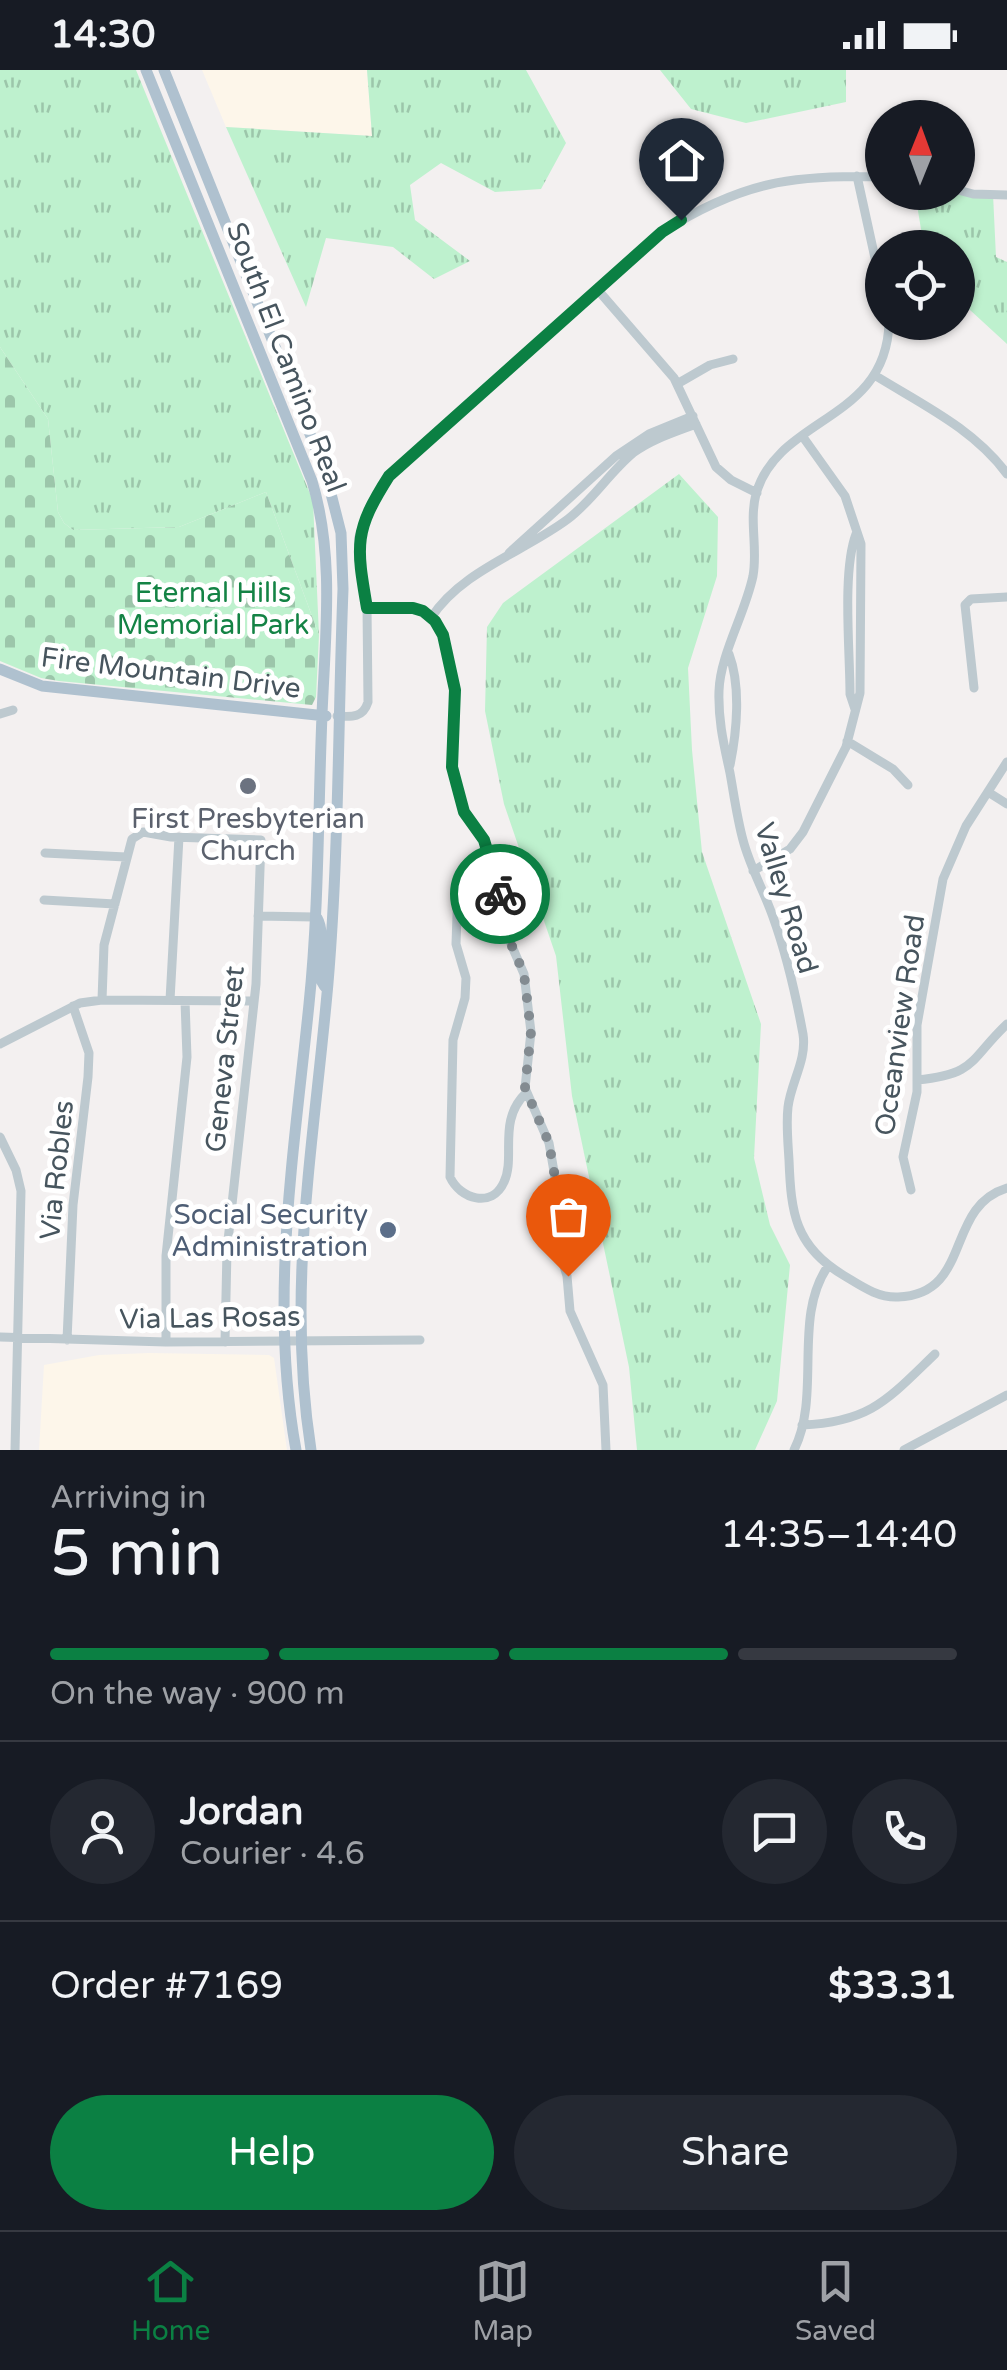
<!DOCTYPE html>
<html lang="en">
<head>
<meta charset="utf-8">
<style>
  :root { --surface:#171b24; --page:#242831; --text:#f1f3f6; --muted:#9ea1a6; --line:#363941; --accent:#0b8043 }
  body { margin:0; font-family:"Varela Round",sans-serif; background:var(--page); color:var(--text); height:100vh; display:flex; flex-direction:column; font-size:38px; white-space:nowrap }
  * { box-sizing:border-box; margin:0 }
  p { font-size:32px; color:var(--muted) }
  .icon { flex:none; width:55px; height:55px; fill:none; stroke:currentColor; stroke-width:2; stroke-linecap:round; stroke-linejoin:round }
  .map { position:relative; height:1380px; overflow:hidden }
  .panel { display:flex; flex-direction:column; background:var(--surface); flex:1 }
  .panel>* { flex:none }
  .needle { width:65px; rotate:1deg }
  .fabs { position:absolute; left:865px; top:30px; display:grid; gap:20px }
  .fabs a { display:grid; place-items:center; width:110px; height:110px; border-radius:50%; background:var(--surface); box-shadow:0 2px 8px #0004; font-size:50px }
  .pin { position:absolute; display:grid; place-items:center; width:85px; height:85px; color:#fff; margin:-102px -42px; border-radius:50% 50% 50% 0; rotate:-45deg; box-shadow:0 0 10px #0007 }
  .pin .icon { rotate:45deg }
  .courier { position:absolute; display:grid; place-items:center; width:100px; height:100px; margin:-50px; border:8px solid #0b8043; border-radius:50%; background:#fff; color:#222; box-shadow:0 2px 12px #0007 }
  .overview em { font-style:normal; font-weight:600 }
  .overview div { display:flex; flex-direction:column-reverse }
  .overview { display:flex; align-items:center; justify-content:space-between; height:170px; padding:0 50px }
  h1 { font-size:65px; font-weight:600; line-height:75px }
  .bar { display:grid; grid-template-columns:repeat(4,1fr); gap:15px 10px; align-content:center; height:120px; padding:0 50px }
  .bar i { height:12px; border-radius:8px; background:var(--line) }
  .bar .on { background:var(--accent) }
  .bar p { grid-column:span 4 }
  .line { display:flex; align-items:center; gap:25px; padding:0 50px; border-top:2px solid var(--line) }
  .line div { flex:1 }
  .round { display:grid; place-items:center; flex:none; width:105px; height:105px; border-radius:52px; background:var(--page) }
  .primary-button { display:flex; gap:20px; margin-top:auto; padding:20px 50px }
  .primary-button a { flex:1; height:115px; border-radius:60px; background:var(--accent); color:#fff; font-size:40px; font-weight:600; line-height:115px; text-align:center }
  .primary-button a+a { background:var(--page); color:var(--text) }
  .status { display:flex; justify-content:space-between; align-items:center; height:70px; padding:0 50px; background:var(--surface); direction:ltr }
  .status svg { height:28px; fill:currentColor }
  .tab-bar { display:flex; justify-content:space-around; align-items:center; height:140px; border-top:2px solid var(--line); background:var(--surface); font-size:28px; color:var(--muted) }
  .tab-bar a { display:grid; justify-items:center; gap:5px }
  .tab-bar .on { color:var(--accent) }
  .map>svg:first-child { display:block }
  .commercial { fill:#fdf6ea }
  .grass { fill:url(#grass-tufts) }
  .cemetery { fill:url(#cemetery-stones) }
  .lines { fill:none; stroke-linecap:round; stroke-linejoin:round }
  .minor { stroke:#bdc9cf; stroke-width:9 }
  .major { stroke:#afc1cf; stroke-width:11 }
  .done { stroke:#838b91; stroke-width:10; stroke-dasharray:0 18 }
  .route { stroke:#0b8043; stroke-width:12 }
  .worship-dot { fill:#6b7280; stroke:#fff; stroke-width:4 }
  .service-dot { fill:#5c6f8a; stroke:#fff; stroke-width:4 }
  .labels { text-anchor:middle; stroke-width:10; stroke-linejoin:round; paint-order:stroke }
  .street-label { font-size:28px; fill:#47555e; stroke:#fff }
  .park-label { font-size:28px; fill:#148345; stroke:#fff }
  .worship-label { font-size:28px; fill:#5b616d; stroke:#fff }
  .service-label { font-size:28px; fill:#4e5e75; stroke:#fff; text-anchor:end }
</style>
</head>
<body>
<div class="status"><b>14:30</b><svg viewBox="0 0 49 12"><path d="M0 12V9h3v3zM5 12V6h3v6zM10 12V3h3v9zM15 12V0h3v12zM26 1h20v11H26zM47 4h2v5h-2z"/></svg></div>
<div class="map">
<svg width="1007" height="1380" viewBox="0 0 1007 1380">
  <defs>
    <pattern id="grass-tufts" width="24" height="20" patternUnits="userSpaceOnUse" patternTransform="scale(2.5)"><rect width="24" height="20" fill="#bef1ce"/><path d="M3 7l-1-3M5 7V3M7 7l1-3M15 17l-1-3M17 17v-4M19 17l1-3" fill="none" stroke="#9cc6aa"/></pattern>
    <pattern id="cemetery-stones" width="16" height="16" patternUnits="userSpaceOnUse" patternTransform="scale(2.5)"><rect width="16" height="16" fill="#bef1ce"/><path d="M2 7V4a2 2 0 0 1 4 0v3zM10 15v-3a2 2 0 0 1 4 0v3z" fill="#9cc6aa"/></pattern>
  </defs>
  <rect width="100%" height="100%" fill="#f3f0f0"/>
  <path class="commercial" d="M202,0h165l5,66 -146,-9z
    M149,1283l120,2 5,3 13,92h-248l5,-85 55,-10z"/>
  <path class="grass" d="M0,0h136l177,431 6,134 -53,-143 -87,35 -106,3 -9,-7 -6,-11 -10,-93 -48,-72z
    M367,0h159l40,73 -25,46 -46,3 -54,-29 -31,22 5,35 55,41 -36,18 -41,-32 -67,-9 -20,69 -80,-180 146,9z
    M660,0h186v32l-100,21 -55,-14z
    M915,123l78,1 3,63 11,5v82l-37,-34 -12,-4v-58l-34,-1z
    M679,404l39,43 -1,59 -29,92 4,82 10,102 59,172 -7,134 16,67 20,40 -13,136 -22,49h-118l-8,-83 -57,-271 -16,-140 -52,-152 -19,-93 2,-84 16,-24z"/>
  <path class="cemetery" d="M0,277l48,72 10,93 6,11 9,7 106,-3 87,-35 53,143 -3,62 -4,8 -253,-24 -18,-3 -41,-17z"/>
  <g class="lines">
    <path class="minor" d="M857,106l25,114
      M958,120l15,4 34,1
      M597,219l77,89 42,89 15,13 26,13
      M889,252c-2,100 -111,94 -133,172 -7,27 2,55 -3,82 -8,38 -33,79 -34,115 -1,30 5,54 11,82 4,22 7,45 13,67 7,27 21,51 30,77 13,36 23,79 30,117 4,26 -12,48 -15,73 -2,17 0,36 1,53 2,53 6,86 54,115 17,10 34,23 55,22 75,-3 46,-90 109,-109
      M876,306c47,29 98,53 131,98
      M677,314l33,-19 23,-6
      M509,483l107,-97 33,-22 44,-18
      M367,537l46,1 10,3 12,10 8,14 12,54 -3,78 12,45 19,28 24,75 4,29 13,30 7,58 -6,56 24,55 7,40 -4,44 15,49 3,35 33,74 3,65
      M431,548c30,-47 93,-66 137,-99 25,-19 41,-46 65,-66 19,-14 42,-21 63,-29
      M729,584c12,32 8,77 1,111
      M974,618l-9,-83 6,-6 36,-2
      M855,639l-5,-15c0,-43 -8,-123 6,-160
      M0,644l13,-4
      M337,646c15,1 26,2 31,-14l-1,-95 -8,-47v-23l11,-31 19,-30 273,-244c78,-49 129,-58 220,-55
      M847,671l46,28 15,16
      M988,722l19,12
      M45,783l81,4
      M489,791l-19,8 -12,18 -2,57 10,34 -1,20 -12,42 -3,137c10,22 42,32 54,5 12,-25 -7,-61 22,-89
      M753,801l37,-22 13,-17 43,-85 14,-54 1,-149 -16,-48 -42,-59
      M44,830l71,4
      M258,846l56,1
      M102,930l2,-55 28,-106 11,-7 28,5 90,3 -5,144 -29,266 -2,92
      M170,930l9,-163
      M0,974l80,-41 22,-3 151,1
      M917,1010c60,-6 52,-20 90,-56
      M0,1067l16,33 5,21 -6,259
      M911,1120l-8,-33 14,-65v-67l26,-146 23,-53 41,-64
      M0,1267l166,5 254,-2
      M67,1270l6,-135 15,-128 1,-24 -16,-47
      M166,1272v-86l21,-199 -2,-56
      M802,1355c69,-3 86,-26 133,-71
      M794,1380c28,-56 -2,-132 34,-184
      M904,1380l103,-55"/>
    <path class="major" d="M146,0l166,411c23,76 13,155 10,234 -4,96 -3,193 -13,289 -15,149 -40,297 -13,446
      M164,0l162,404 15,59 2,56c-5,131 -4,263 -15,394 -14,160 -42,306 -17,467
      M0,599l42,17 284,30
      M317,848c12,21 -8,54 10,71"/>
  </g>
  <g class="lines">
    <path class="done" d="M500,824l11,50 13,30 7,58 -6,56 24,55 7,40 -4,45 16,48"/>
    <path class="route" d="M500,824l-16,-54 -20,-28 -12,-45 3,-77 -12,-55 -8,-14 -12,-10 -10,-3h-46c-11,-64 -13,-77 22,-132l273,-244 19,-12"/>
  </g>
  <circle class="worship-dot" cx="248" cy="716" r="10"/>
  <circle class="service-dot" cx="388" cy="1160" r="10"/>
  <g class="labels">
    <g class="street-label">
      <text transform="translate(287 287) rotate(69)" y="10">South El Camino Real</text>
      <text transform="translate(171 602) rotate(7)" y="10">Fire Mountain Drive</text>
      <text transform="translate(787 828) rotate(73)" y="10">Valley Road</text>
      <text transform="translate(899 955) rotate(-82)" y="10">Oceanview Road</text>
      <text transform="translate(224 989) rotate(-84)" y="10">Geneva Street</text>
      <text transform="translate(56 1100) rotate(-84)" y="10">Via Robles</text>
      <text transform="translate(210 1247) rotate(-1)" y="10">Via Las Rosas</text>
    </g>
    <g class="park-label">
      <text x="213" y="532">Eternal Hills<tspan x="213" dy="32">Memorial Park</tspan></text>
    </g>
    <g class="worship-label">
      <text x="248" y="758">First Presbyterian<tspan x="248" dy="32">Church</tspan></text>
    </g>
    <g class="service-label">
      <text x="368" y="1154">Social Security<tspan x="368" dy="32">Administration</tspan></text>
    </g>
  </g>
</svg>
<div class="fabs">
<a><svg class="needle" viewBox="-14 -14 28 28"><path d="M0-13l5 13h-10z" fill="#e53935"/><path d="M0 13l5-13h-10z" fill="#9ea1a6"/></svg></a>
<a><svg class="icon" aria-label="locate" viewBox="0 0 24 24"><circle cx="12" cy="12" r="6"/><path d="M12 2v4M12 18v4M2 12h4M18 12h4"/></svg></a>
</div>
<div class="pin" style="left:568px;top:1206px;background:#ea580c"><svg class="icon" aria-label="bag" viewBox="0 0 24 24"><path d="M5 8h14l-1 12H6zM9 8a3 3 0 0 1 6 0"/></svg></div>
<div class="pin" style="left:681px;top:150px;background:#1f2937"><svg class="icon" aria-label="home" viewBox="0 0 24 24"><path d="M3 11l9-7 9 7M6 9v11h12V9"/></svg></div>
<div class="courier" style="left:500px;top:824px"><svg class="icon" aria-label="bike" viewBox="0 0 24 24"><circle cx="6" cy="16" r="4"/><circle cx="18" cy="16" r="4"/><path d="M6 16l4-8h5l3 8M10 8l3 8H6M13 5h3"/></svg></div>
</div>
<section class="panel">
<div class="overview"><div><h1>5 min</h1><p>Arriving in</p></div><em>14:35–14:40</em></div>
<div class="bar"><i class="on"></i><i class="on"></i><i class="on"></i><i></i><p>On the way · 900 m</p></div>
<div class="line" style="height:180px"><a class="round"><svg class="icon" aria-label="person" viewBox="0 0 24 24"><circle cx="12" cy="8" r="4"/><path d="M4 21q1-7 8-7t8 7"/></svg></a><div><b>Jordan</b><p>Courier · 4.6</p></div><a class="round"><svg class="icon" aria-label="chat" viewBox="0 0 24 24"><path d="M4 5h16v11H9l-5 4z"/></svg></a><a class="round"><svg class="icon" aria-label="phone" viewBox="0 0 24 24"><path d="M5 4h4l2 5-3 2q2 4 5 5l2-3 5 2v4C11 20 4 13 5 4z"/></svg></a></div>
<div class="line" style="height:130px"><div>Order #7169</div><b>$33.31</b></div>
<div class="primary-button"><a>Help</a><a>Share</a></div>
</section>
<nav class="tab-bar">
<a class="on"><svg class="icon" aria-label="home" viewBox="0 0 24 24"><path d="M3 11l9-7 9 7M6 9v11h12V9"/></svg>Home</a>
<a><svg class="icon" aria-label="map" viewBox="0 0 24 24"><path d="M3 6l6-2 6 2 6-2v14l-6 2-6-2-6 2zM9 4v14M15 6v14"/></svg>Map</a>
<a><svg class="icon" aria-label="saved" viewBox="0 0 24 24"><path d="M7 4h10v16l-5-4-5 4z"/></svg>Saved</a>
</nav>
</body>
</html>
